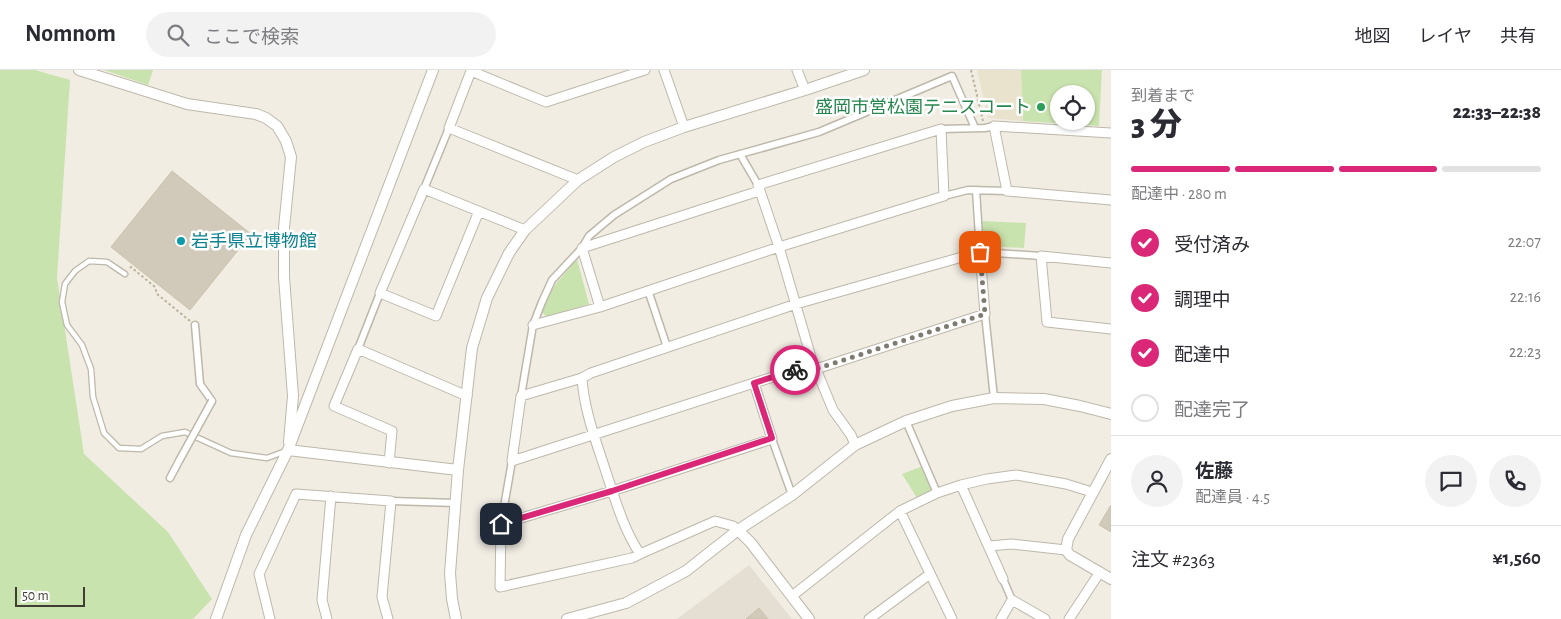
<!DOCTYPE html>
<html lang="ja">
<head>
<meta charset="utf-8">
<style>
  :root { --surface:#fff; --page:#f2f2f3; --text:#2b2b33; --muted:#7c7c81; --line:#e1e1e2; --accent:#db2777 }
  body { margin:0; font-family:"Alegreya Sans","Noto Sans JP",sans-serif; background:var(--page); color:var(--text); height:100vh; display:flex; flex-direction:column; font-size:19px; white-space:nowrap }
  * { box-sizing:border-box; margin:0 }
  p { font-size:16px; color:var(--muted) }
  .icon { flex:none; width:28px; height:28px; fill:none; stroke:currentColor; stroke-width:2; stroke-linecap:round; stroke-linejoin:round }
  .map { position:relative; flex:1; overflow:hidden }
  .details { display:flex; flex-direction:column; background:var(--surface); width:450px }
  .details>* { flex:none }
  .fabs { position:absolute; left:1050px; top:15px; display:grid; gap:10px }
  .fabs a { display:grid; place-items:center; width:45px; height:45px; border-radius:50%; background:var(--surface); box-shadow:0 1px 4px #0004; font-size:25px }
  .scale { position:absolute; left:15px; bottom:12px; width:70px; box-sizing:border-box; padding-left:5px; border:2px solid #423d34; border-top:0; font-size:14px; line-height:18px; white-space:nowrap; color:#423d34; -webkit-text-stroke:4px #fff; paint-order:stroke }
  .pin { position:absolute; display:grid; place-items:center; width:42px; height:42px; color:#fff; margin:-21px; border-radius:10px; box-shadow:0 2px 8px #0006 }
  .courier { position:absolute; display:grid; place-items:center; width:50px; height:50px; margin:-25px; border:4px solid #db2777; border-radius:50%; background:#fff; color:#222; box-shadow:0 1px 6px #0007 }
  .head em { font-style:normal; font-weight:800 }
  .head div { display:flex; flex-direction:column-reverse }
  .head { display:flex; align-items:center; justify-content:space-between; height:85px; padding:0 20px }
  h1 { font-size:32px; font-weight:800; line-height:38px }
  .bar { display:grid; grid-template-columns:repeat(4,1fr); gap:8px 5px; align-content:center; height:60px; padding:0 20px }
  .bar i { height:6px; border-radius:4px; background:var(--line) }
  .bar .selected { background:var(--accent) }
  .bar p { grid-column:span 4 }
  .line { display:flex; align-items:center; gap:12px; padding:0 20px; border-top:1px solid var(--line) }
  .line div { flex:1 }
  .round { display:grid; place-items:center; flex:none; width:52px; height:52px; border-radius:26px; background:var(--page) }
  ol { padding:0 20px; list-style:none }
  li { display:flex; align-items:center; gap:15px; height:55px }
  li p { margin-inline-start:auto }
  li .icon { padding:5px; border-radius:50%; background:var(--accent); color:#fff; stroke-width:4 }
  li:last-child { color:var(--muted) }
  li i { width:28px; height:28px; border:2px solid var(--line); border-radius:50% }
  header { display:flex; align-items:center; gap:30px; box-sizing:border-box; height:70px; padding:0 25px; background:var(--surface); border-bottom:1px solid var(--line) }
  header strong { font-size:24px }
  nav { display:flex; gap:28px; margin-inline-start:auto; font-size:18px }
  .search { width:350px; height:45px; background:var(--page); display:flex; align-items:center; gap:12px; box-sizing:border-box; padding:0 18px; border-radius:28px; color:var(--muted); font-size:19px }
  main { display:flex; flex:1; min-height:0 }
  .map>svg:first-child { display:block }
  .residential { fill:#e4dfd2 }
  .education { fill:#e9e3ce }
  .green { fill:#c9e3ae; fill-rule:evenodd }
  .building { fill:#d1c9b9; stroke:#ccc1ad }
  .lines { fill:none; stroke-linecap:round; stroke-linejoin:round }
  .service-casing { stroke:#beb8aa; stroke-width:7 }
  .pedestrian-casing { stroke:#beb8aa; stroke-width:9 }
  .minor-casing { stroke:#beb8aa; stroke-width:11 }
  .tertiary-casing { stroke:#beb8aa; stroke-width:12 }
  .path { stroke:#bcb199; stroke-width:2; stroke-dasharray:2.5 2.5; stroke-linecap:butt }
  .service { stroke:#fff; stroke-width:4.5 }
  .pedestrian { stroke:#fff; stroke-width:6 }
  .minor { stroke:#fff; stroke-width:9 }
  .tertiary { stroke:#fff; stroke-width:10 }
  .pedestrian-bridge-casing { stroke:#beb8aa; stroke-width:9; stroke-linecap:butt }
  .pedestrian-bridge { stroke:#fff; stroke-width:6 }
  .done { stroke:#7f7b71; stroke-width:5; stroke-dasharray:0 9 }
  .route { stroke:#db2777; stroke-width:6 }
  .leisure-dot { fill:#2e9e5b; stroke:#fff; stroke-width:2 }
  .culture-dot { fill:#0f9aa8; stroke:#fff; stroke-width:2 }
  .labels { text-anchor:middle; stroke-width:5; stroke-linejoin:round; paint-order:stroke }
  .leisure-label { font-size:18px; fill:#27864d; stroke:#fff; text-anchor:end }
  .culture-label { font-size:18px; fill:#0d838f; stroke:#fff; text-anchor:start }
</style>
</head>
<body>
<header>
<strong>Nomnom</strong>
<div class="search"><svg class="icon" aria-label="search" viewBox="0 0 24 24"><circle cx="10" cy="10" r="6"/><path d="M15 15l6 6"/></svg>ここで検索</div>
<nav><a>地図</a><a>レイヤ</a><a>共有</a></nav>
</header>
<main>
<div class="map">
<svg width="1111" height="549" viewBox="0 0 1111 549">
  <rect width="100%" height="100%" fill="#f1ede3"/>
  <path class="residential" d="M749,495l43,54h-115z"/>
  <path class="education" d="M977,0h44l2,51 -35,-3z"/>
  <path class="green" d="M0,0h35l35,10 -13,198 27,176 84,78 44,67 -19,20h-193z
    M104,0h49l-5,15z
    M1021,0h81l-3,56 -76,-5zM1059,24h27v27h-27z
    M982,151l44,2 -2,25 -39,-2z
    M577,189l12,45 -42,13 -6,-6 14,-26z
    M923,396l10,25 -16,7 -15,-24z"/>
  <path class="building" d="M172,101l79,63 -61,76 -79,-63z
    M1111,435v27l-12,-7z
    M759,538l9,11h-22z"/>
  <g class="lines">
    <g class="service-casing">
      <path id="service" d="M125,204l-18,-12 -18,-1 -14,10 -10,13 -3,18 5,23 15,20 9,24 2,28 11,36 15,15 22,1 21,-13 23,-4 46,21 36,5 19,-7"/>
    </g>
    <g class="pedestrian-casing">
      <path id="pedestrian" d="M941,59l44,-1 9,-2
        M740,84l18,31
        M424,119l25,-61
        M976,120l4,62 61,4
        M944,126l24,-6 39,1
        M648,220l19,57
        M985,244l9,84
        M195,255l5,59 12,17
        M358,279l22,-56
        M521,326l12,-71 9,-23 10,-22 30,-32 7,-12 25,-21 57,-36 48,-19 100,-28 133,-56 23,52
        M906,351l31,72
        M772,369l20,56
        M170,408l9,-17
        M391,431l65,2
        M501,454l11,-63
        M1003,509l9,21"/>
    </g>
    <g class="minor-casing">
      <path id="minor" d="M664,0l20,57
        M797,0l8,20
        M1111,63l-117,-7 13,65 104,9
        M578,110l-129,-52 22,-57 75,31 99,-32
        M479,141l-43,105 -56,-23 44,-104 101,41
        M1111,193l-70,-7 6,66 64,7
        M600,237l-18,-59 177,-57
        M533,255l67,-18 179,-60 165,-51 -3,-67 -183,56 21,62 34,117 3,5 17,41 18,25 4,10
        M582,308l-61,18 -9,65 301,-97
        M389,393l3,-32 -58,-25 24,-57 109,47
        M961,415l42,94
        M900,441l52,108
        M738,460l-5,-4 -18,-5 -75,33c-16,-24 -24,-52 -33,-79 -10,-31 -23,-64 -25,-97l9,-5 205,-69 184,-52 5,62 -169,55
        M989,476l23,-2 54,6
        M640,484l-8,4 -132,29 1,-63 111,-33 160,-52 -18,-56
        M792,526l108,-85 37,-18 24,-8 26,-6 29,-4 50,9 26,8
        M270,549l-11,-45 37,-80 95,7 -9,96 6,22
        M327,549l-5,-19 9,-104
        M869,549l61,-45
        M1001,549l11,-19 33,19
        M1069,549l31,-47"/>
    </g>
    <g class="tertiary-casing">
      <path id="tertiary" d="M79,0l108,34 69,10 10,4 11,8 9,15 5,16 -7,71v49l9,119 -4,46
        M288,380l170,20
        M1111,389l-43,80 -2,11 4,5 41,24
        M738,460l13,13 58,76
        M216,549l30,-84 42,-85 145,-380
        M456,549l-4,-20 -2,-26 8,-103 14,-122 15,-50 22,-45 16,-23 53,-50 36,-23 30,-15 40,-15 121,-37 59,-20
        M567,549l59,-16 60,-32 52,-41 54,-35 63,-50 51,-24 46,-15 42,-8 50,1 36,7 31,8"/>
    </g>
    <path class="path" d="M971,0l12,51
      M130,198l1,-1 24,20 2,7 33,27"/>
    <use href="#service" class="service"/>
    <use href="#pedestrian" class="pedestrian"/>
    <use href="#minor" class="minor"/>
    <use href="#tertiary" class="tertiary"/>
    <g class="pedestrian-bridge-casing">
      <path id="pedestrian-bridge" d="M179,391l33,-60"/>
    </g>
    <use href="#pedestrian-bridge" class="pedestrian-bridge"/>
  </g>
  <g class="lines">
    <path class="done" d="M795,300l18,-6 3,5 169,-55 -5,-62"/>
    <path class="route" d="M501,454l111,-33 160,-53 -18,-55 41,-13"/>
  </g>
  <circle class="leisure-dot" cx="1041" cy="37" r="5"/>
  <circle class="culture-dot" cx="181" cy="171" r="5"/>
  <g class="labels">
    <g class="leisure-label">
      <text x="1031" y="43">盛岡市営松園テニスコート</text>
    </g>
    <g class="culture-label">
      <text x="191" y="177">岩手県立博物館</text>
    </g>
  </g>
</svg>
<div class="fabs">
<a><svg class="icon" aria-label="locate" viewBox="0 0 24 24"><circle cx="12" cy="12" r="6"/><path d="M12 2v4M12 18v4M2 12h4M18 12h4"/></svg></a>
</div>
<div class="scale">50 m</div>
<div class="pin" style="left:980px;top:182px;background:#ea580c"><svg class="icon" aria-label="bag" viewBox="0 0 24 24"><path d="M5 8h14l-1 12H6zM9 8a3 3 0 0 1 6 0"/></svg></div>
<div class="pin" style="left:501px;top:454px;background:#1f2937"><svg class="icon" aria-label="home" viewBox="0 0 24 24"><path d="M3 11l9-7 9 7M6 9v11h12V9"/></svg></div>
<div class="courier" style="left:795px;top:300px"><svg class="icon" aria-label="bike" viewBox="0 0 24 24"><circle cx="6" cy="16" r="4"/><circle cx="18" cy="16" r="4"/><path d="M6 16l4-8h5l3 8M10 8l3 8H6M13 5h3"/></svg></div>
</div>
<section class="details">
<div class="head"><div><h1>3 分</h1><p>到着まで</p></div><em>22:33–22:38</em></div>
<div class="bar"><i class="selected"></i><i class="selected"></i><i class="selected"></i><i></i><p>配達中 · 280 m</p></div>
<ol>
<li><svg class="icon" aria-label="check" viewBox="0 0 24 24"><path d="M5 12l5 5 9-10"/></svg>受付済み<p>22:07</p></li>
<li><svg class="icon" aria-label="check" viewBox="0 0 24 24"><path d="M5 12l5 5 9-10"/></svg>調理中<p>22:16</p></li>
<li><svg class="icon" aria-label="check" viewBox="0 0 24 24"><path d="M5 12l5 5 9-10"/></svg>配達中<p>22:23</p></li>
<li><i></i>配達完了</li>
</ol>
<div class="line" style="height:90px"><a class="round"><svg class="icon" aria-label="person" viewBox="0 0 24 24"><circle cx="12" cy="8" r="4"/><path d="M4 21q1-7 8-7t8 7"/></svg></a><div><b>佐藤</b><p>配達員 · 4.5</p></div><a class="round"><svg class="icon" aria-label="chat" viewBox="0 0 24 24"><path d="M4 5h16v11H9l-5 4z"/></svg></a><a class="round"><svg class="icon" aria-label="phone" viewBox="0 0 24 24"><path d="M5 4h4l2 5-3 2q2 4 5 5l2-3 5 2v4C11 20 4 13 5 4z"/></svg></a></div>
<div class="line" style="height:65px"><div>注文 #2363</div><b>¥1,560</b></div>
</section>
</main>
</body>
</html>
